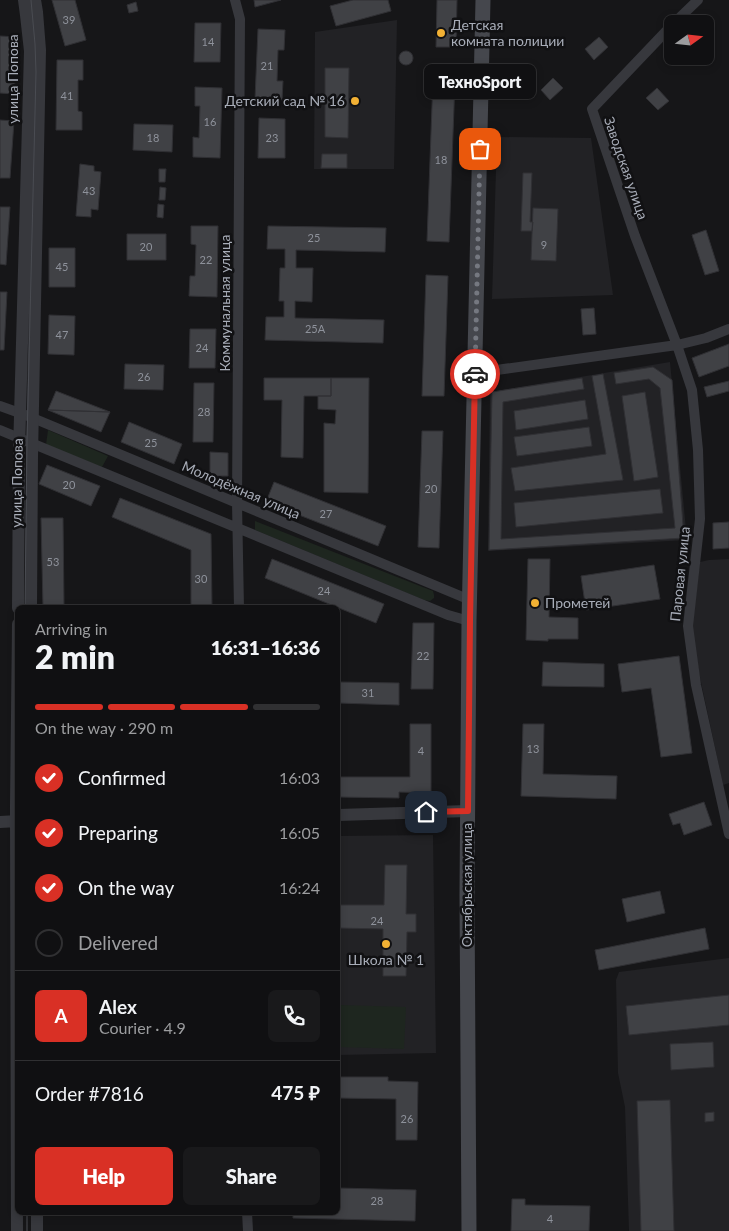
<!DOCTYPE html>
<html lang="en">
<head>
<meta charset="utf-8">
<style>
  :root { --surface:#101012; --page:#19191b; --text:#f1f3f6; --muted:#9c9d9f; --line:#303032; --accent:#d93025 }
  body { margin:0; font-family:Lato,sans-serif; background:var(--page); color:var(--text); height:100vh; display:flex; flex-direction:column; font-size:19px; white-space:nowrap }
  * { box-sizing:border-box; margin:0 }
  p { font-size:16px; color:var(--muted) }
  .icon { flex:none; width:28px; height:28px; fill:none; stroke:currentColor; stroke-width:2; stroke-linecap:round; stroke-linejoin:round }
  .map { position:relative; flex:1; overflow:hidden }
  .drawer { position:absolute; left:15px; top:605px; width:325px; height:610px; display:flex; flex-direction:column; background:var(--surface); border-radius:8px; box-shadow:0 2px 8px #0003,0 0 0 1px var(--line) }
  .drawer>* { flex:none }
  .needle { width:32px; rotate:75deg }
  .fabs { position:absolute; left:664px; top:15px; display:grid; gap:10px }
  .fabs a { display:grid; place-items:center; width:50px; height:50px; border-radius:8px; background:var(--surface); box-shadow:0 2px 8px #0003,0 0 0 1px var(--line); font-size:25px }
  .pin { position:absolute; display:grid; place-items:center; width:42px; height:42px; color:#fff; margin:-21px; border-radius:10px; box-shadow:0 2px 8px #0006 }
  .courier { position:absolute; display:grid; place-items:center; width:50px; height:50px; margin:-25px; border:4px solid #d93025; border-radius:50%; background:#fff; color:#222; box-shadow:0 1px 6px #0007 }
  .bubble { position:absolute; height:35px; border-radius:8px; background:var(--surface); box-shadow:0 2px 8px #0003,0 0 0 1px var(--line); font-size:16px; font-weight:800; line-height:35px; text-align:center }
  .headline em { font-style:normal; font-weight:800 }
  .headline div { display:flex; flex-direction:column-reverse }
  .headline { display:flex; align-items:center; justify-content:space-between; height:85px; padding:0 20px }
  h1 { font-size:32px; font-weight:800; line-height:38px }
  .bar { display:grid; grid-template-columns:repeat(4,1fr); gap:8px 5px; align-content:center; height:60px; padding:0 20px }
  .bar i { height:6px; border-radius:4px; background:var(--line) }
  .bar .current { background:var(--accent) }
  .bar p { grid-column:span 4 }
  .line { display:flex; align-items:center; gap:12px; padding:0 20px; border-top:1px solid var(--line) }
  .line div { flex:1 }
  .round { display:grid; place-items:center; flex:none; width:52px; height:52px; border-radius:8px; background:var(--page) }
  ol { padding:0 20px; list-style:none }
  li { display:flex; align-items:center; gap:15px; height:55px }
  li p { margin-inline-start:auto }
  li .icon { padding:5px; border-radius:50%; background:var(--accent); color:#fff; stroke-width:4 }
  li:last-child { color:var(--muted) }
  li i { width:28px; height:28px; border:2px solid var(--line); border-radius:50% }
  .primary-button { display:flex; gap:10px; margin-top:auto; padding:10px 20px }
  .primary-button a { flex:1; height:58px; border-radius:8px; background:var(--accent); color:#fff; font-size:20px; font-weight:800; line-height:58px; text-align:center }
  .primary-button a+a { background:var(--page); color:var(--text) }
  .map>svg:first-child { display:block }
  .built { fill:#222225 }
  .green { fill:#1e261f }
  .building { fill:#404145; stroke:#303034 }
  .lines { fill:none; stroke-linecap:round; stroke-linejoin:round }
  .minor { stroke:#37383d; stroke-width:10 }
  .tertiary { stroke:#37383d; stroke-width:12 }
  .secondary { stroke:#45474d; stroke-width:15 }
  .tram { stroke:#4a4c52; stroke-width:1 }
  .done { stroke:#757880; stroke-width:5; stroke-dasharray:0 9 }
  .route { stroke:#d93025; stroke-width:6 }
  .poi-dot { fill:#f2b134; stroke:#111113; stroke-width:2 }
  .labels { text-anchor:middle; stroke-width:5; stroke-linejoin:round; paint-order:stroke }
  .number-label { font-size:11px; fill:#8e929b }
  .poi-label { font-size:14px; fill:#a8adb8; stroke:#111113; text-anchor:start }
  .street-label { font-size:14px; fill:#a8adb8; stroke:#111113 }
</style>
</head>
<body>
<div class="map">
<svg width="729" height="1231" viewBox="0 0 729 1231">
  <rect width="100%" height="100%" fill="#161618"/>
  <path class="built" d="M397,20l-3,149h-80l1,-137z
    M497,137l94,1 22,157 -121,4z
    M670,362l17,178 -199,11 2,-159z
    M729,559v224l-6,2 -24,-112 -7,-46 8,-65 9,-2z
    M433,835l3,218 -98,2v-219z
    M729,958v273h-100l-4,-124 -7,-34 -2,-93 3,-8z"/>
  <path class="green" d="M48,430l60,26 -6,11 -56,-22z
    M255,521l165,65 13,5 1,4v3l-4,3 -6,-1 -169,-70z
    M340,1005l66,2 -2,42 -66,-2z"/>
  <path class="building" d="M52,0h23l11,40 -21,6z
    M254,0h27l-26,7z
    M353,0h35l3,11 -55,15 -6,-20z
    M437,0h20l-1,47h-20z
    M136,2l2,9 -9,2 -2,-8z
    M195,23h26l-1,39h-26z
    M258,29l27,1 -1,20h-6l-1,31h6l-1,19 -27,-1z
    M0,36l18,1 -4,57 -14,-1z
    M599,37l9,10 -14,13 -9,-11z
    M399 58a7 7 0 1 1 14 0a7 7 0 1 1-14 0Z
    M57,60h26v20h-5v31l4,1v18h-26z
    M325,68h24l-1,70 -23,-1z
    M553,78l10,10 -13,12 -9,-10z
    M433,79l22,1 -6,162 -22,-1z
    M195,87l27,1 -2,70 -27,-1v-20l6,1 1,-32h-5z
    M657,88l12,13 -11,9 -12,-12z
    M259,118l26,1v39h-27z
    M0,120l14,1 -4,57h-10z
    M134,124l39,1 -1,27 -39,-2z
    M322,154h25v14h-26z
    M80,164l14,2v5l7,1 -3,38 -7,-1v8l-15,-1z
    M159,169h7l-1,13h-6z
    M523,173h9l-2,49h3l-1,9h-11z
    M160,187l6,1 -1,12h-6z
    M158,204l6,1 -1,13 -6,-1z
    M0,207h10l-4,58 -6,-1z
    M533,208l25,1 -2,52 -25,-1z
    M191,226h27l-1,71 -28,-1 1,-20h5l1,-31 -5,-1z
    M268,226l118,2 -1,24 -89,-2v18h17l-1,34 -17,-1v17l89,2 -1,23 -118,-3 1,-23h18v-16h-5l1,-33h5v-19h-18z
    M706,230l13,41 -14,4 -13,-40z
    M127,234h39v26h-39z
    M49,248h26v39h-26z
    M426,275l22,1 -4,120h-22z
    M0,292h7l-3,58h-4z
    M594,308l2,26 -13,1 -2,-26z
    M49,315l26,1 -1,39 -26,-1z
    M190,329h26l-1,39h-26z
    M729,344v22l-30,11 -7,-19z
    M125,364l39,1 -1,25 -39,-1z
    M653,367l19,13 12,158 -195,12 3,-158 90,-14 2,11 -81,13 -2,137 174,-11 -15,-140 -11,-9 -33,5 -2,-11z
    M603,374l20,106 -108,11 -4,-23 95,-14 -14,-78z
    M264,378h67v18h-27l-1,62 -22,-1 1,-57h-18z
    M331,378h38l-1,115 -44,-1v-69l11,1 1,-14 -18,-1v-13h13z
    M729,381v10l-22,6 -3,-10z
    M194,383h20l-1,59h-20z
    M56,391l54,21 -62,-2z
    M645,392l13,85 -24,4 -12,-85z
    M585,400l3,19 -72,11 -2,-19z
    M48,410l62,2 -9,20z
    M129,422l53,22 -8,20 -53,-22z
    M589,427l3,19 -75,10 -3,-19z
    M422,431h21l-4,117 -21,-1z
    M210,452l18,1v23h-18z
    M47,465l53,21 -9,20 -52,-22z
    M274,482l112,44 -8,20 -112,-44z
    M660,489l3,24 -147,14 -2,-24z
    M120,498l91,36 1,74h-21v-58l-79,-33z
    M41,518h22l1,88 -21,1z
    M729,522v26l-16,1v-26z
    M272,559l112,45 -8,19 -111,-45z
    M528,559h22l-1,58 29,1v21h-30v2l-22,-1z
    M654,565l6,34 -74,11 -5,-34z
    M413,623h21l-1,66h-22z
    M679,656l13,97 -31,4 -10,-69 -29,4 -4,-28z
    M543,662l61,2v23l-62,-1z
    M338,682l61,1v22l-61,-2z
    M410,724h21v69l-32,-1v6l-61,-1v-20h72z
    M523,724h21l-1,50 74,2 -1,23 -95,-3z
    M704,802l8,23 -28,10 -4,-12 -7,2 -4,-11z
    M385,865h22l-1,49h10v18h-9l-1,44h-23v-47l-45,-1v-23h46z
    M660,891l5,22 -38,9 -5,-23z
    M705,928l4,21 -110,21 -4,-20z
    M729,995v30l-100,10 -3,-29z
    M713,1042l1,25 -43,3 -1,-26z
    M338,1077h50v4l30,1 -1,58h-21v-41l-58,-1z
    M670,1100l4,131h-33l-4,-130z
    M714,1112v9l-9,1v-9z
    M338,1188l78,2 -1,31 -122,-3v-6h45z
    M512,1199h13v6l65,1 -1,25h-78z"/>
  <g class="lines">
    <path class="minor" d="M235,0l5,19 -3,484 2,105
      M673,24l25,-24
      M672,25l-80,84 43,127 42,109 15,45 6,60 2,69 -12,107 8,59 33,149
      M475,373l202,-28 29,-7 23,-9
      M0,406l28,10 442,184
      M0,430l448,185 21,6
      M247,1212l1,19"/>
    <path class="tertiary" d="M18,608l1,-156 11,-401 -4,-36 -2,-15
      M31,608l1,-151 8,-407 -3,-38 -2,-12
      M338,815l130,-4
      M0,822l18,-1
      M37,1212v19
      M17,1231l-1,-424 2,-183"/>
    <path class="secondary" d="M469,1231l-2,-336 2,-274 14,-621"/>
    <path class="tram" d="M25,608l2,-167 9,-369 -1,-28 -4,-44
      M27,1212v19"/>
  </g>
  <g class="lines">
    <path class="done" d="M475,374l5,-225"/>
    <path class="route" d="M426,812l42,-1 2,-190 5,-247"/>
  </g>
  <g class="poi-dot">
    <circle cx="441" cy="33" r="5"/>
    <circle cx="355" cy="101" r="5"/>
    <circle cx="535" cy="603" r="5"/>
    <circle cx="386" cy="944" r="5"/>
  </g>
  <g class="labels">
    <g class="number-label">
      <text x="69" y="24">39</text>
      <text x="208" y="46">14</text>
      <text x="267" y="70">21</text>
      <text x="67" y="100">41</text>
      <text x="210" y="126">16</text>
      <text x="153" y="142">18</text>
      <text x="272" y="142">23</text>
      <text x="441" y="164">18</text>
      <text x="89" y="195">43</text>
      <text x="314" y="242">25</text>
      <text x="544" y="249">9</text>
      <text x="146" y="251">20</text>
      <text x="206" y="264">22</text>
      <text x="62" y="271">45</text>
      <text x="315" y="333">25А</text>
      <text x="62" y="339">47</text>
      <text x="202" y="352">24</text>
      <text x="144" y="381">26</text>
      <text x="204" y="416">28</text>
      <text x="151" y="447">25</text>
      <text x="69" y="489">20</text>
      <text x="431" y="493">20</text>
      <text x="326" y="518">27</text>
      <text x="53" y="566">53</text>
      <text x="201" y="583">30</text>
      <text x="324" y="595">24</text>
      <text x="423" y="660">22</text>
      <text x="368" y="697">31</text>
      <text x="533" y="753">13</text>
      <text x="421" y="755">4</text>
      <text x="377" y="925">24</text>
      <text x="407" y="1123">26</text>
      <text x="377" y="1205">28</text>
      <text x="550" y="1223">4</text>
    </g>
    <g class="poi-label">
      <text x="451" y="30">Детская<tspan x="451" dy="16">комната полиции</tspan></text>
      <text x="345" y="106" text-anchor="end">Детский сад № 16</text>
      <text x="545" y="608">Прометей</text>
      <text x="386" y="965" text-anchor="middle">Школа № 1</text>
    </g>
    <g class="street-label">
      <text transform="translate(13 79) rotate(-90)" y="5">улица Попова</text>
      <text transform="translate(626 168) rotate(71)" y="5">Заводская улица</text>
      <text transform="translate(225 303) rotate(-90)" y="5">Коммунальная улица</text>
      <text transform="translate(17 483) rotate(-89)" y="5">улица Попова</text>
      <text transform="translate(241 490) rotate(23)" y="5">Молодёжная улица</text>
      <text transform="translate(680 574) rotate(-84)" y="5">Паровая улица</text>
      <text transform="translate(467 885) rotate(-90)" y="5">Октябрьская улица</text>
    </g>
  </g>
</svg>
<div class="fabs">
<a><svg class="needle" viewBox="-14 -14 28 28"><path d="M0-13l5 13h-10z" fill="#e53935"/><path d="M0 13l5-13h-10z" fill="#9c9d9f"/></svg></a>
</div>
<div class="pin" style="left:480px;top:149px;background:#ea580c"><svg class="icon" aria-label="bag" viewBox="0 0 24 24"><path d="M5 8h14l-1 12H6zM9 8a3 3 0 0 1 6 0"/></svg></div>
<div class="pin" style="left:426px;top:812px;background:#1f2937"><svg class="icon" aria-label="home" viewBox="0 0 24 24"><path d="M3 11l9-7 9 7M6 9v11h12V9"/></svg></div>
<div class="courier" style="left:475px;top:374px"><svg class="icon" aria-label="car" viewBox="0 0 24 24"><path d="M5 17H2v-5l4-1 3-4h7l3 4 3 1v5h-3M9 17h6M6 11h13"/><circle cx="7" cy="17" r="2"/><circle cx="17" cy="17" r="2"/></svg></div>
<div class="bubble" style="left:424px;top:64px;width:112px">ТехноSport</div>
<section class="drawer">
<div class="headline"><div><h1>2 min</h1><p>Arriving in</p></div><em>16:31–16:36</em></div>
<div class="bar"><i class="current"></i><i class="current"></i><i class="current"></i><i></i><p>On the way · 290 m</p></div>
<ol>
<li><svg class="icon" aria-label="check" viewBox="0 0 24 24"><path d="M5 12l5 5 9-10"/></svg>Confirmed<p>16:03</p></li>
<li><svg class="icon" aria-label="check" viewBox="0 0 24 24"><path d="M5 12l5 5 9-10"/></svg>Preparing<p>16:05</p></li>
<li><svg class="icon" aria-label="check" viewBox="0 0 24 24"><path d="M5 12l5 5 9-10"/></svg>On the way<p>16:24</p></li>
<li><i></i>Delivered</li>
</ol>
<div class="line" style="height:90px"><b class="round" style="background:var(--accent);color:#fff">A</b><div><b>Alex</b><p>Courier · 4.9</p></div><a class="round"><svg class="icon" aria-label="phone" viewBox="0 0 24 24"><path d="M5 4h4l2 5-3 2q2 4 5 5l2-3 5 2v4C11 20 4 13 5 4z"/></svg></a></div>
<div class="line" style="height:65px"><div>Order #7816</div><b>475 ₽</b></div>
<div class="primary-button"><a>Help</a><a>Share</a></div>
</section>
</div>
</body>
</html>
